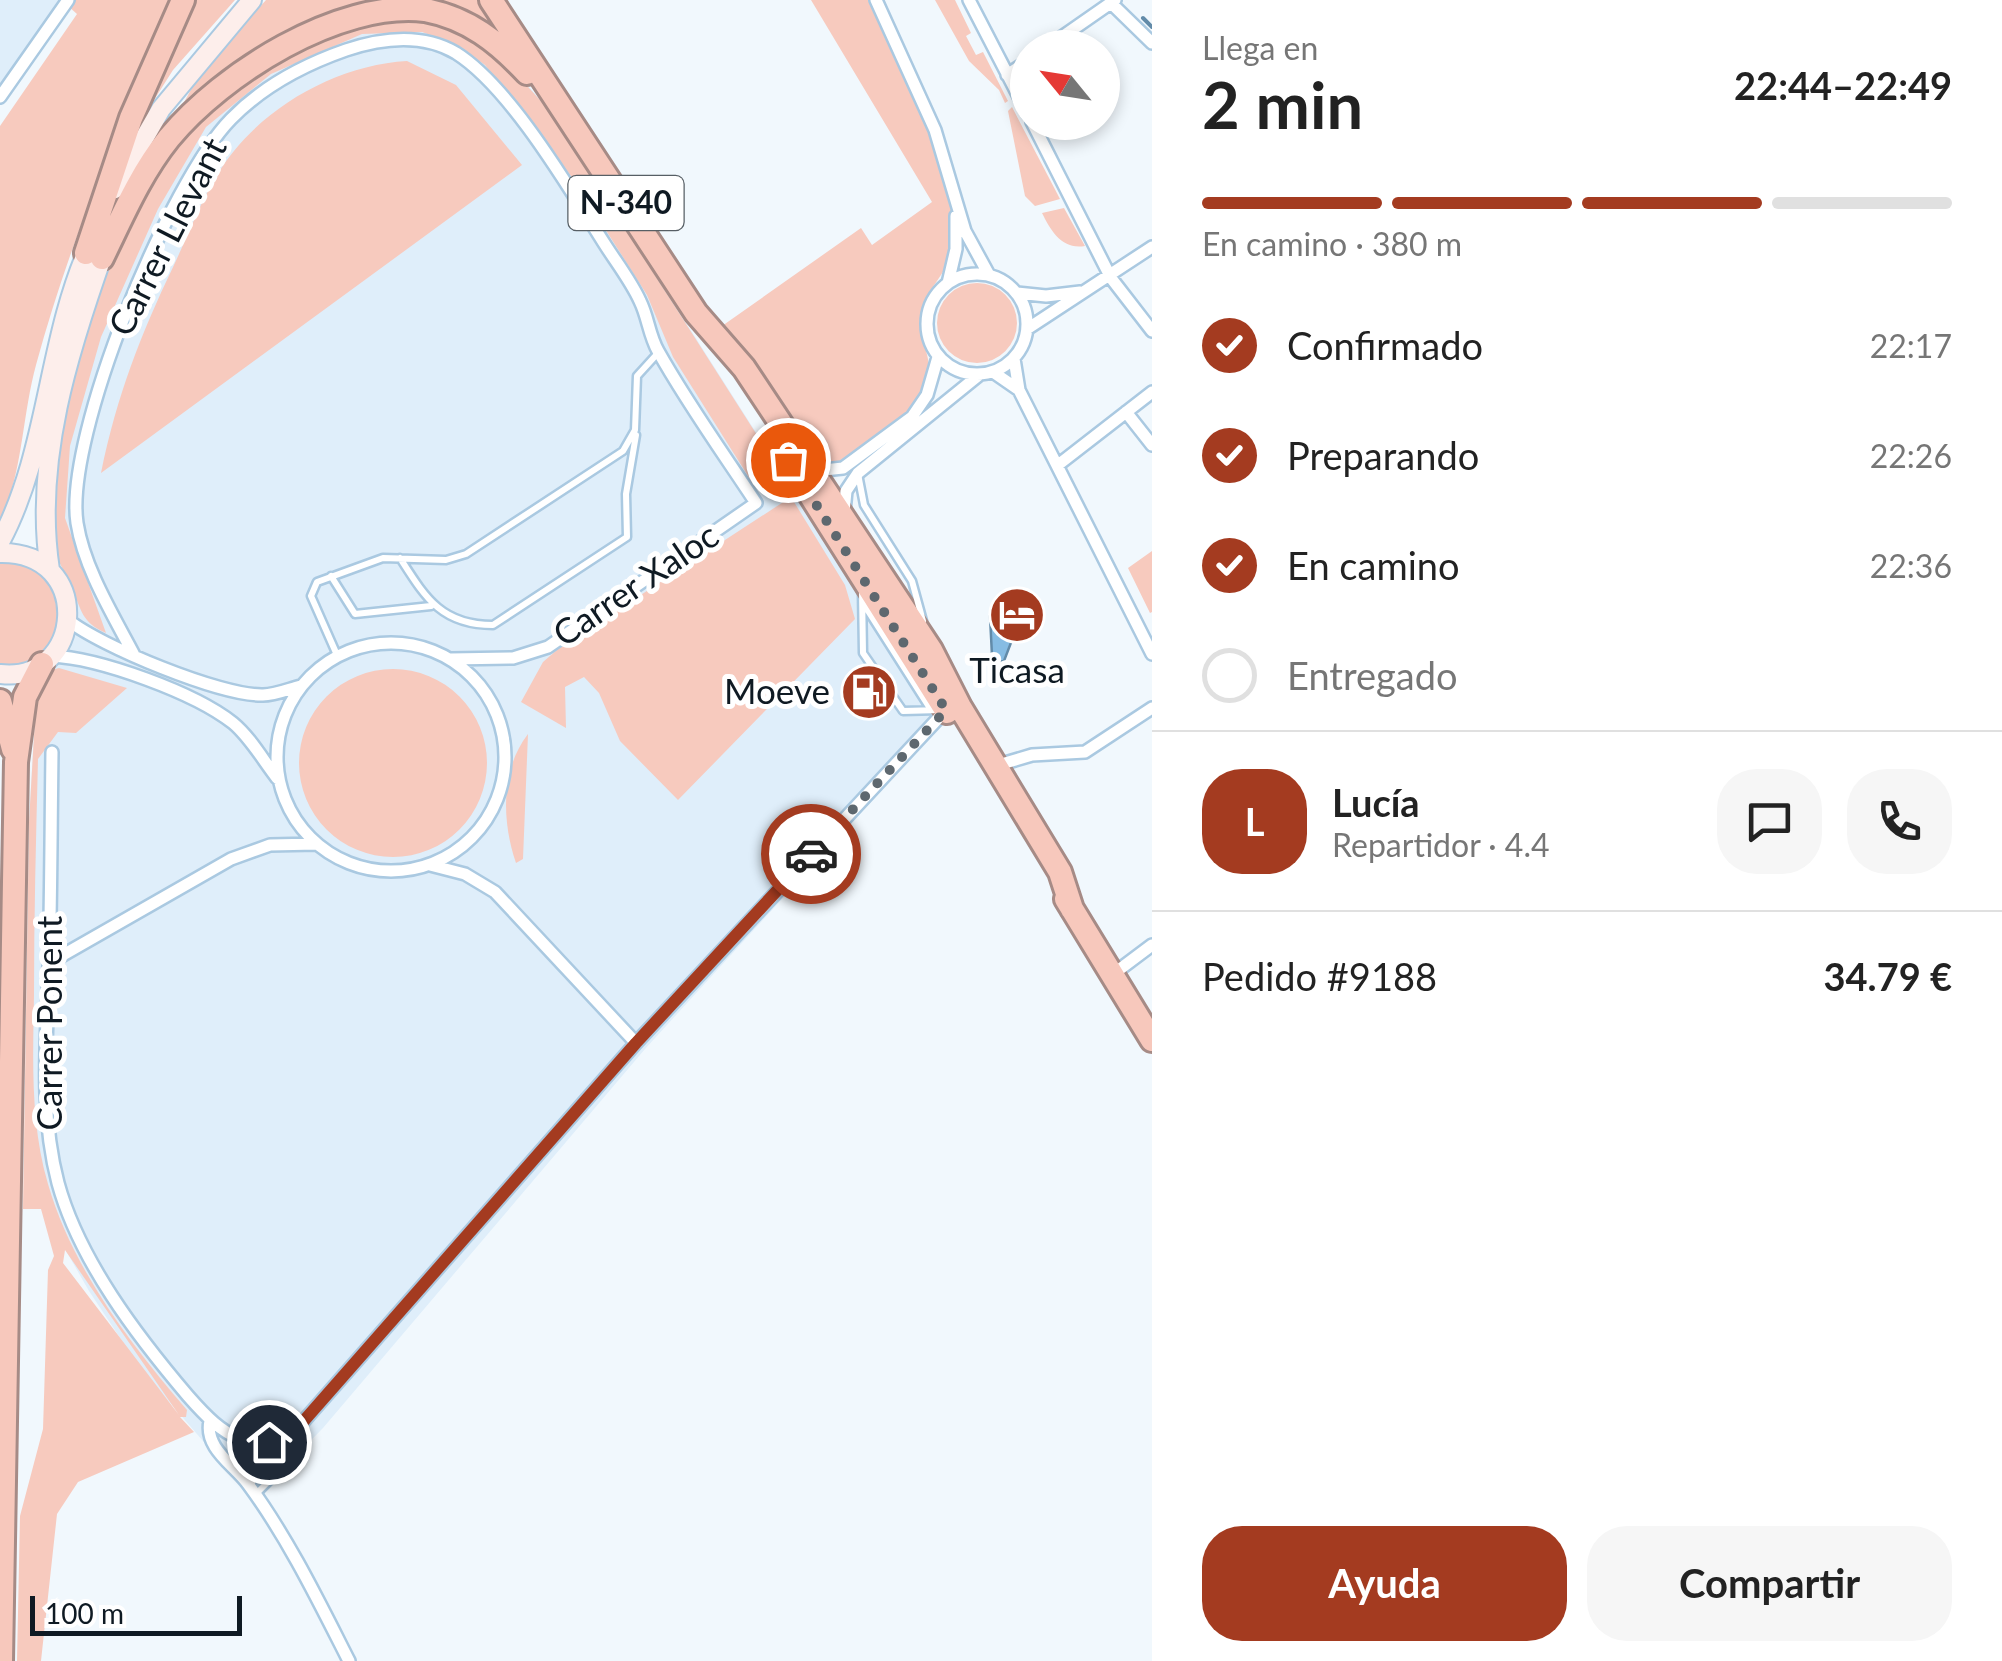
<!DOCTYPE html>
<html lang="es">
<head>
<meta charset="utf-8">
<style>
  :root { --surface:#fff; --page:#f6f6f6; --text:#222; --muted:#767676; --line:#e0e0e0; --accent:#a43b20 }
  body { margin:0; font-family:Lato,sans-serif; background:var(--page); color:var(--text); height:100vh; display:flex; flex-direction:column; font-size:38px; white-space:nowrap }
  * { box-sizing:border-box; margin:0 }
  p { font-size:32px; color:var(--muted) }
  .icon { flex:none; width:55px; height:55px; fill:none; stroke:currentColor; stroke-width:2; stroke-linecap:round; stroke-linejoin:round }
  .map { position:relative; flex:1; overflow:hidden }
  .panel { display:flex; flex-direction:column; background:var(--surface); width:850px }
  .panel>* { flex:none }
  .needle { width:65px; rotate:300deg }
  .controls { position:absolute; left:1010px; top:30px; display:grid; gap:20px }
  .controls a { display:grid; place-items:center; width:110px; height:110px; border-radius:50%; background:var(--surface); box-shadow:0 5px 15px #0003; font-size:50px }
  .scale { position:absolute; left:30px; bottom:25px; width:212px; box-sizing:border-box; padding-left:10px; border:5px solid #0f1a23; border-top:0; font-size:28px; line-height:35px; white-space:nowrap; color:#0f1a23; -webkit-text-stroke:8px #fff; paint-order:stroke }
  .pin { position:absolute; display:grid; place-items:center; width:85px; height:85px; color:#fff; margin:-42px; border:5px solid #fff; border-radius:50%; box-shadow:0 2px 10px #0007 }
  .courier { position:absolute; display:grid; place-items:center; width:100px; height:100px; margin:-50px; border:8px solid #a43b20; border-radius:50%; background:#fff; color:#222; box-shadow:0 2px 12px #0007 }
  .summary em { font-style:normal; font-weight:700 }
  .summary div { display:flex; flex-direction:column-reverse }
  .summary { display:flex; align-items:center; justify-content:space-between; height:170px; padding:0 50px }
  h1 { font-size:65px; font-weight:700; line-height:75px }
  .bar { display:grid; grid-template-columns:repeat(4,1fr); gap:15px 10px; align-content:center; height:120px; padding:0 50px }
  .bar i { height:12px; border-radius:8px; background:var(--line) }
  .bar .selected { background:var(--accent) }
  .bar p { grid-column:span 4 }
  .line { display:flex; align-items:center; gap:25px; padding:0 50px; border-top:2px solid var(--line) }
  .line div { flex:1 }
  .round { display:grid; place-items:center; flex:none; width:105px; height:105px; border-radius:40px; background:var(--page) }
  ol { padding:0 50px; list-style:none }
  li { display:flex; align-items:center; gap:30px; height:110px }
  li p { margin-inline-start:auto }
  li .icon { padding:10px; border-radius:50%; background:var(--accent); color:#fff; stroke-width:4 }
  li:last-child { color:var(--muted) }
  li i { width:55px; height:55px; border:5px solid var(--line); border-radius:50% }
  .primary-button { display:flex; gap:20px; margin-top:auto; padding:20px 50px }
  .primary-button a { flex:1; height:115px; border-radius:40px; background:var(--accent); color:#fff; font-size:40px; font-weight:700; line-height:115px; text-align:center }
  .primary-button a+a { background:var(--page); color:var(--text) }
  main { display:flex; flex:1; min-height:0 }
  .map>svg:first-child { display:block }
  .built { fill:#dfeefa }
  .green { fill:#f7cabe; fill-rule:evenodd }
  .water { fill:#86bce3; stroke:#628ba9; stroke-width:2.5 }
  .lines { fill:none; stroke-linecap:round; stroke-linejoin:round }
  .stream { stroke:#628ba9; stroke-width:4 }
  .lane-casing { stroke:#aac9e1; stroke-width:11 }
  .street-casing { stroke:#aac9e1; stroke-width:16 }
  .secondary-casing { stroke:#aac9e1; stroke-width:22 }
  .highway-casing { stroke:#a68b86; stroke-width:28 }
  .lane { stroke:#fff; stroke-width:6 }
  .street { stroke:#fff; stroke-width:11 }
  .secondary { stroke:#fdeeeb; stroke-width:18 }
  .highway { stroke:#f7c8bc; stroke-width:22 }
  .done { stroke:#5e686f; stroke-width:10; stroke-dasharray:0 18 }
  .route { stroke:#a43b20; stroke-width:12 }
  .labels { text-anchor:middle; stroke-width:10; stroke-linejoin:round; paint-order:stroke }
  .shield { fill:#fff; stroke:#575f65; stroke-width:2.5 }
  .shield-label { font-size:32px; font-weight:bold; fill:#0f1a23 }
  .street-label { font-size:35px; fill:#0f1a23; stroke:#fff }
  .poi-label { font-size:35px; fill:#0f1a23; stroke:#fff }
</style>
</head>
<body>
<main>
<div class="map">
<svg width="1152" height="1661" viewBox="0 0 1152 1661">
  <rect width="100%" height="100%" fill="#f1f8fd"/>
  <path class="built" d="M0,0h68l-68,97z
    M399,15l110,50 42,46 391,613 -297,325 -322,379 -70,71 -113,-131 -51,-77 -24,-42 -39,-129 3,-300 7,-118 2,-23 26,-26 12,-32 -4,-33 -18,-41 12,-141 43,-138 27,-66 114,-127z"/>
  <path class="green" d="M72,0h103c-53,119 -105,239 -139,365 -14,51 -13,108 -36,156v-395l77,-112 -9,-8z
    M189,0h46l-62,70 -38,60z
    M266,0h216l37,53 -139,-51 -207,120 25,-45z
    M811,0h57c32,70 92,166 85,245 -3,28 -27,42 -32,69 -3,16 4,29 7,45 8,37 -25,58 -51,77 -18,14 -36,35 -59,27l-96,-137 139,-98 11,17 60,-43z
    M935,0h20l16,33 -5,3 10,19 7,-3 25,49 -3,2 -6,-13 -30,-29z
    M400,16l57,11 52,39 41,45 230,360 -25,16 -82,-130 -26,-62 -73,-115 -89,-115 -32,-22 -31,-11 -60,2 -91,40 -65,53 -48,82 -57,128 -31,109 -5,72 41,115c-24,-10 -25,-23 -34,-46 -5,-13 -16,-26 -18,-41 -15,-104 57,-327 125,-407 36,-43 102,-87 154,-108 21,-8 45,-10 67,-15z
    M407,61l49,24 66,80 -421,308c16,-78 39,-137 73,-208 14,-30 26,-62 43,-90 38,-64 117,-110 190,-114z
    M1012,107l48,92 -25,7 -10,-10 -17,-85z
    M1064,208l21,38c-23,4 -34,-15 -43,-33z
    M937 323a40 40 0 1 1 80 0a40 40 0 1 1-80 0Z
    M791,497l54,88 10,34 -177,181 -58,-59 -21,-48 -15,-16 -19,10 1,41 -45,-26 22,-40 15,-13z
    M1152,551v61l-2,1 -22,-45z
    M0,563c79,-4 80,103 0,105z
    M59,668l68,20 -51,45 -18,-1 -20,27c-2,79 -4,158 -4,236 -1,64 -4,128 14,189 24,84 83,161 139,226l-1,7h-6l14,15 -116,50 -21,32 -16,147h-24l3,-145 23,-87 5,-159 6,-14 -13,-47h-18l6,-387 7,-121 -4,-9 16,-21zM65,1250l114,165 -116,-152z
    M299 763a94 94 0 1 1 188 0a94 94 0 1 1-188 0Z
    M528,734l-5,125 -7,4c-14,-41 -16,-93 12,-129z"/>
  <path class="water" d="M1004,609l8,7v24l-8,21 -6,1 -6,-6 -2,-40z"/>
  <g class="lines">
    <path class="stream" d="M1143,18l9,9"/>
    <g class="lane-casing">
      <path id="lane" d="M858,474l6,31 48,76 11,40
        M400,558c25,39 41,67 93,67l134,-88 -1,-43 10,-59
        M331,576l24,38 76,-8
        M862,592l1,61 40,58 37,-1
        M863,603l68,107
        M337,655l-26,-59 6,-14 66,-24 63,2 20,-6 157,-103 12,-21 2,-54 21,-23
        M256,1494l39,-39"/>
    </g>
    <g class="street-casing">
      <path id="street" d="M876,0l59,130 30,101 24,44
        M969,0l59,114
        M1111,3l41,40
        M1046,48l69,-48
        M1007,75l21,-14
        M0,97l68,-97
        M1032,122l79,156 41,53
        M927 324a50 50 0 1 1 100 0a50 50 0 1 1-100 0Z
        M948,283l8,-34v-33
        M1017,293l29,3 34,-4
        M1027,329l125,-82
        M993,372l26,18 -5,-31
        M1019,390l133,264
        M1126,412l26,33
        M811,464l13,6 19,-2 69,-51 15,-22 11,-38
        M1058,465l94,-73
        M844,512l2,-21 12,-18 121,-98
        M68,620c32,26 153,76 195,75 12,0 26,-6 38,-9
        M277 757a114 114 0 1 1 228 0a114 114 0 1 1-228 0Z
        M134,655c-21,-40 -50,-87 -57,-132 -13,-87 93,-342 154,-404 32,-33 72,-54 115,-69 36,-12 76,-17 110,3 54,34 113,135 148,190 12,19 27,38 36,58 8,16 9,34 18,50 29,52 65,102 98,152l-208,144 -35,11 -62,1
        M51,656c49,2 144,37 182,67 17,14 30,37 44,55
        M52,752c-1,71 -1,142 -3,213 -2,73 -10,146 9,218 21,77 79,153 130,213 36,41 63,63 114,27l334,-380 310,-333
        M1005,763l27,-8 53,-3 67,-44
        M430,865l35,9 30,18 141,151
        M49,963l182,-104 39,-14 46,-1
        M1112,975l40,-30
        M210,1421c-6,27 24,44 38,63 40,54 71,118 101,177
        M249,1485l4,-22 16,-21"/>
    </g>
    <g class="secondary-casing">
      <path id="secondary" d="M115,189l46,-80 91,-109
        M0,542c49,-91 47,-203 90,-297
        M0,553c95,-2 84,131 0,121
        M50,570c-17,-108 19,-220 55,-321"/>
    </g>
    <g class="highway-casing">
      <path id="highway" d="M491,0l205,313 48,55 187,282 29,57 100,165 12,37
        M86,253l45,-135 52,-118
        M102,258c20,-41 38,-84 67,-120 53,-64 169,-138 256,-128 43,8 73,32 102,63
        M799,477l148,235
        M0,701l13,48
        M1066,899l86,141
        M1,1661l15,-899 9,-65 17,-33"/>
    </g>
    <use href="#lane" class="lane"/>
    <use href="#street" class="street"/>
    <use href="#secondary" class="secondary"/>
    <use href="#highway" class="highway"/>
  </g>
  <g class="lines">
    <path class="done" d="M788,460l158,250 -135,144"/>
    <path class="route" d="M269,1442l33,-19 334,-380 175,-189"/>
  </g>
  <defs>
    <g id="hotel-disc" transform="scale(2.875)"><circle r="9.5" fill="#a43b20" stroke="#fff"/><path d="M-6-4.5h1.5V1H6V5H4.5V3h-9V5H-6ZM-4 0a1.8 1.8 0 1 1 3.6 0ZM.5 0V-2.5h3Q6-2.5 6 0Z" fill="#fff"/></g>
    <g id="fuel-disc" transform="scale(2.875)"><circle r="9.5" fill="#a43b20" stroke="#fff"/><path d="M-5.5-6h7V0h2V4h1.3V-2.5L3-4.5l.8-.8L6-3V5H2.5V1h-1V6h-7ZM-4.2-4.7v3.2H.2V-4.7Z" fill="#fff"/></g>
  </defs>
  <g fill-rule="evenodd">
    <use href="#hotel-disc" x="1017" y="615"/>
    <use href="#fuel-disc" x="869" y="692"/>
  </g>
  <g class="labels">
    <rect class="shield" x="568.5" y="176" width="115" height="54" rx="8"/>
    <g class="shield-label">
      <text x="626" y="214">N-340</text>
    </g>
    <g class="street-label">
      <text transform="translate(168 237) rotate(-63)" y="12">Carrer Llevant</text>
      <text transform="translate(636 585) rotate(-34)" y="12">Carrer Xaloc</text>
      <text transform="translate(50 1023) rotate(-90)" y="12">Carrer Ponent</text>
    </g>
    <g class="poi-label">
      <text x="1017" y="683">Ticasa</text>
      <text x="830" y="704" text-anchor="end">Moeve</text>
    </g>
  </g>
</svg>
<div class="controls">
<a><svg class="needle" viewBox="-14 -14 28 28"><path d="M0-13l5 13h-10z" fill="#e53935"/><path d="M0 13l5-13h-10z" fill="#767676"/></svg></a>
</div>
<div class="scale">100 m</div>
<div class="pin" style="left:788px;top:460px;background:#ea580c"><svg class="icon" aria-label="bag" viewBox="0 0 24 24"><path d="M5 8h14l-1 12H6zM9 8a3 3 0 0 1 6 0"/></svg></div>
<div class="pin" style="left:269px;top:1442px;background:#1f2937"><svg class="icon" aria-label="home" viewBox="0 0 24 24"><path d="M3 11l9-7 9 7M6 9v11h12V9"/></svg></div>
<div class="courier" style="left:811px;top:854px"><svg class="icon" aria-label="car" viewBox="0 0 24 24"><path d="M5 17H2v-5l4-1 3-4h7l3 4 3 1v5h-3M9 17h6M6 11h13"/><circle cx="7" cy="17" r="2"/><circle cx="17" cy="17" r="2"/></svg></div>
</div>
<section class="panel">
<div class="summary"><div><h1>2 min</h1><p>Llega en</p></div><em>22:44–22:49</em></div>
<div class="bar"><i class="selected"></i><i class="selected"></i><i class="selected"></i><i></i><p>En camino · 380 m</p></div>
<ol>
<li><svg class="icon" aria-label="check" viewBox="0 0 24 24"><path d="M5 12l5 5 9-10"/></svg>Confirmado<p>22:17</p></li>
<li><svg class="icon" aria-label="check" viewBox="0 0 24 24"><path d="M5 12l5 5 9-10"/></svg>Preparando<p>22:26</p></li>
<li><svg class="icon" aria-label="check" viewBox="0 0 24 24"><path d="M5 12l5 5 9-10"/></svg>En camino<p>22:36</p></li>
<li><i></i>Entregado</li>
</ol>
<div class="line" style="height:180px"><b class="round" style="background:var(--accent);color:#fff">L</b><div><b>Lucía</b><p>Repartidor · 4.4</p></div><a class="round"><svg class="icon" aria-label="chat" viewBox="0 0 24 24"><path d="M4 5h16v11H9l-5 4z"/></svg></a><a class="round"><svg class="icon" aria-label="phone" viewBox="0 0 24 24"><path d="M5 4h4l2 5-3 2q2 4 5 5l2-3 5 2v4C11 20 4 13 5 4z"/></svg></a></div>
<div class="line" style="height:130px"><div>Pedido #9188</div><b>34.79 €</b></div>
<div class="primary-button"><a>Ayuda</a><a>Compartir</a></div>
</section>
</main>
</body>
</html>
